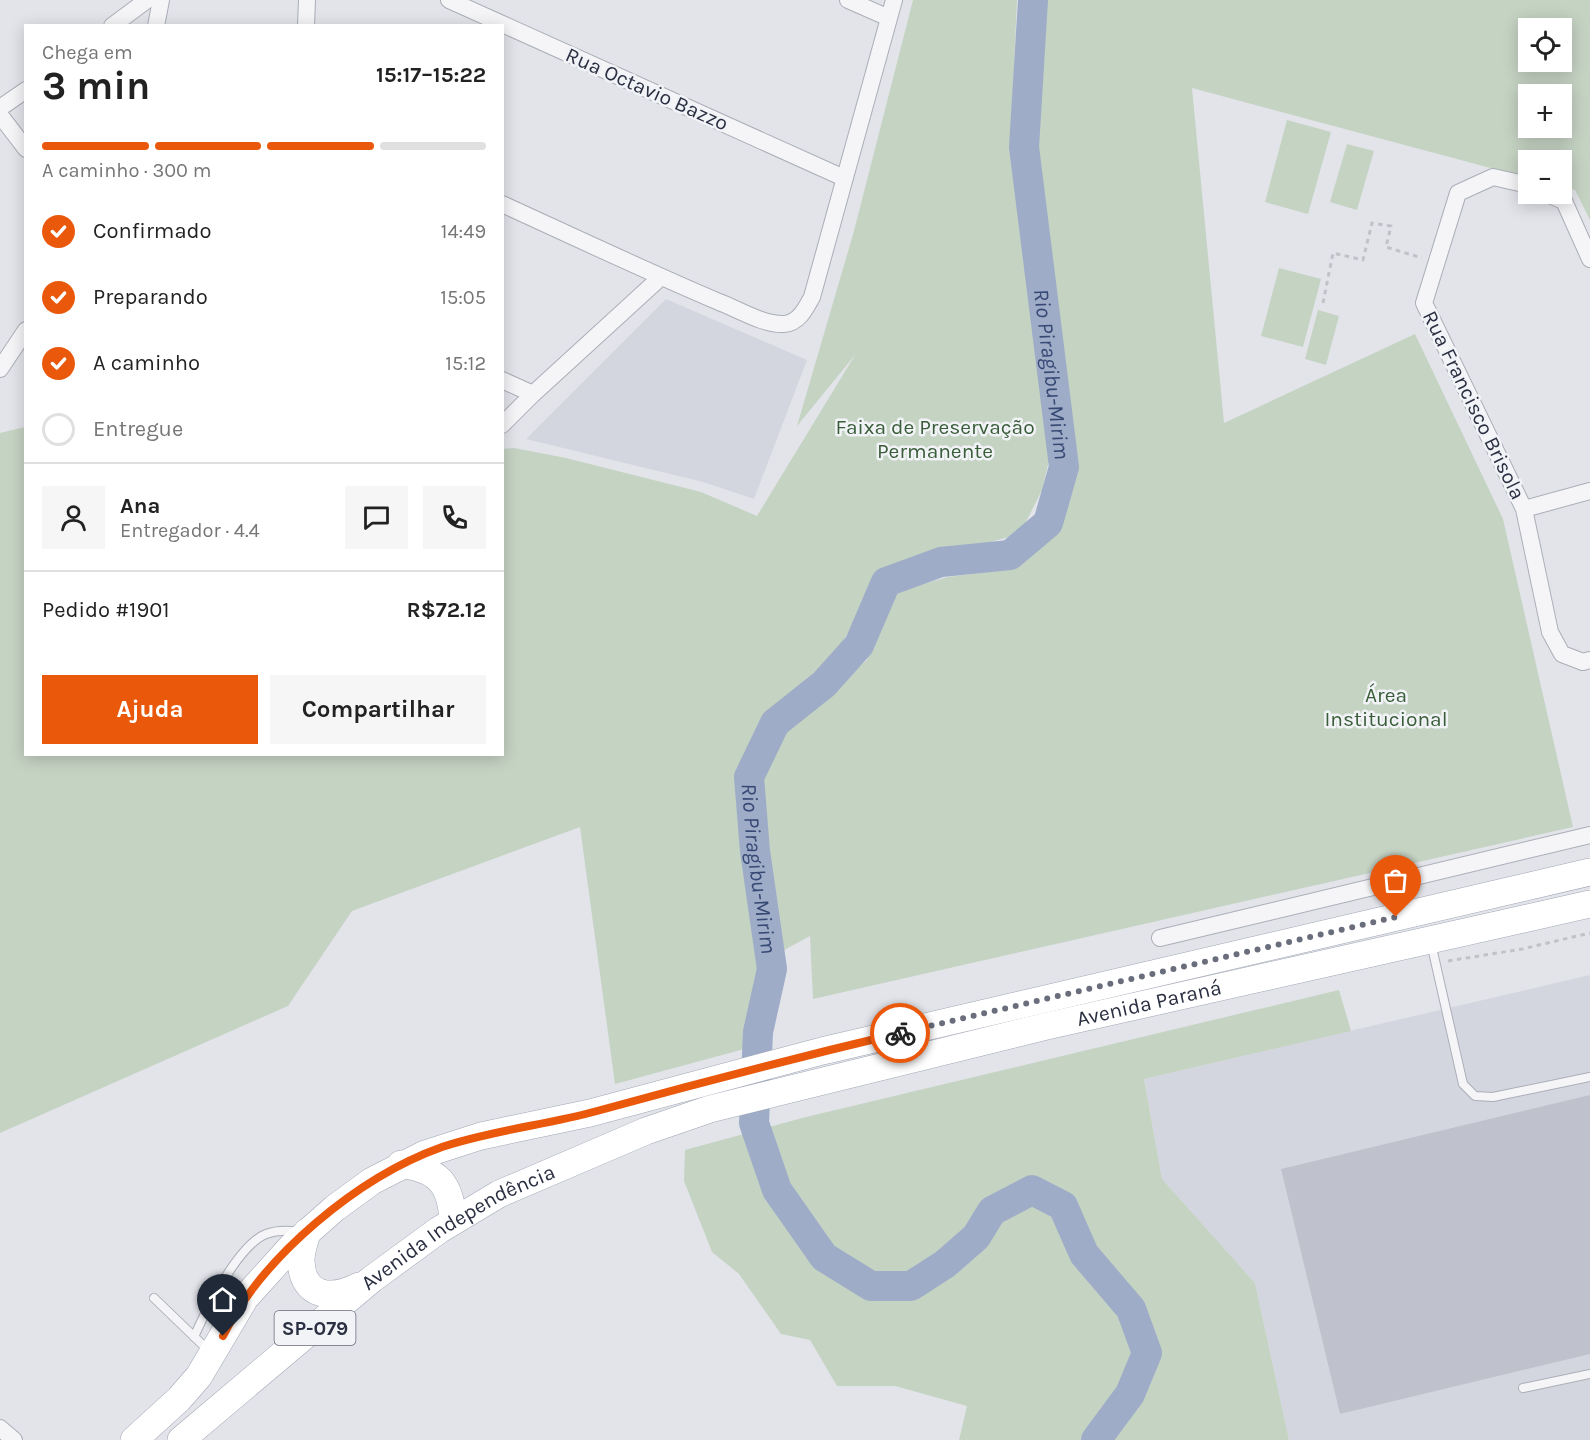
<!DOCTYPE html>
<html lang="pt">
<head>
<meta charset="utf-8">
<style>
  :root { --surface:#fff; --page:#f6f6f6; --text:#222; --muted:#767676; --line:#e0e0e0; --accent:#ea580c }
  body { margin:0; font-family:Karla,sans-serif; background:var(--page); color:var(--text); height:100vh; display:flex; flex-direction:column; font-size:22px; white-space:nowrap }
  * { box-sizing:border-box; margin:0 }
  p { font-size:20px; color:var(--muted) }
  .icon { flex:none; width:33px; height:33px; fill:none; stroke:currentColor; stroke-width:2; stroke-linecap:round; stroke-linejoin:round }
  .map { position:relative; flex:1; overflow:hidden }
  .sheet { position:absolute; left:24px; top:24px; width:480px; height:732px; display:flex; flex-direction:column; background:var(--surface); border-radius:0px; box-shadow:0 3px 15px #0003 }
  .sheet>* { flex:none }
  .buttons { position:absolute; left:1518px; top:18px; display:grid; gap:12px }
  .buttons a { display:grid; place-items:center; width:54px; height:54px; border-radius:0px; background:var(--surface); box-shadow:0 3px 15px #0003; font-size:30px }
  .pin { position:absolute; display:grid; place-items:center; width:51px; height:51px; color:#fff; margin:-62px -26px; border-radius:50% 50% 50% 0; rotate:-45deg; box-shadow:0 0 6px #0007 }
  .pin .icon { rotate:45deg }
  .courier { position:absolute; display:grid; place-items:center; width:60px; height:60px; margin:-30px; border:4px solid #ea580c; border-radius:50%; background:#fff; color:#222; box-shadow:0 2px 8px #0007 }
  .overview em { font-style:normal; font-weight:700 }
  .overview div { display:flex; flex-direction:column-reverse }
  .overview { display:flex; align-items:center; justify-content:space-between; height:102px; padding:0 18px }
  h1 { font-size:39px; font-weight:700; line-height:45px }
  .bar { display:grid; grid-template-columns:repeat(4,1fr); gap:9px 6px; align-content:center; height:72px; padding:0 18px }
  .bar i { height:8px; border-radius:4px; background:var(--line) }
  .bar .active { background:var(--accent) }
  .bar p { grid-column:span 4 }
  .line { display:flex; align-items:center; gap:15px; padding:0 18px; border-top:2px solid var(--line) }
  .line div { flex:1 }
  .round { display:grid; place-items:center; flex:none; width:63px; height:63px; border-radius:0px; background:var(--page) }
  ol { padding:0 18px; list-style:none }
  li { display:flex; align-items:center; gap:18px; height:66px }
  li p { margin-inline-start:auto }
  li .icon { padding:6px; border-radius:50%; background:var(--accent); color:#fff; stroke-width:4 }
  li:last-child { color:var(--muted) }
  li i { width:33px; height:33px; border:3px solid var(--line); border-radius:50% }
  .button { display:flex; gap:12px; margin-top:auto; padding:12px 18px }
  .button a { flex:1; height:69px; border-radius:0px; background:var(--accent); color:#fff; font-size:24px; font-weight:700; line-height:69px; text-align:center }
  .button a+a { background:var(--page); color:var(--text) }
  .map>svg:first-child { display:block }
  .built { fill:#d4d6df }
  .green { fill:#c5d3c3; fill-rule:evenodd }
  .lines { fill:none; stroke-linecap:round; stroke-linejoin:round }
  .river { stroke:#9eacc8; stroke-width:30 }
  .building { fill:#bfc2cc }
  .service-casing { stroke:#abaeb7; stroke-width:10 }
  .minor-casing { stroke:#abaeb7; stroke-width:18 }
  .primary-casing { stroke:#a1a6b5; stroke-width:28 }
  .path { stroke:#c0c2c8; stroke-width:3; stroke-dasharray:4.5 4.5; stroke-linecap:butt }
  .service { stroke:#f5f5f8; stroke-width:8 }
  .minor { stroke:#f5f5f8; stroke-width:16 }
  .primary { stroke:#fff; stroke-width:27 }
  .done { stroke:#6a6e7c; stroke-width:6; stroke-dasharray:0 10.8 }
  .route { stroke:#ea580c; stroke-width:8 }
  .labels { text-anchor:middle; stroke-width:5; stroke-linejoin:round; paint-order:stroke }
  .shield { fill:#f1f3f7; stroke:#666a78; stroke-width:1.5 }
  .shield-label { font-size:20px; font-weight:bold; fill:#2a2f41 }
  .street-label { font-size:21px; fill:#2a2f41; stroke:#f1f3f7 }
  .park-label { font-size:21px; fill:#395d38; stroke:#f1f3f7 }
  .water-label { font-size:22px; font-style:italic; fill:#364874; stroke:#f1f3f7 }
</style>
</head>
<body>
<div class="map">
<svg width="1590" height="1440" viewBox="0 0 1590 1440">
  <rect width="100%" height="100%" fill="#e2e4ea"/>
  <path class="built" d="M666,299l141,61 -53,139 -51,-17 -177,-43z
    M1590,975v465h-301l-34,-157 -93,-104 -18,-100z"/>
  <path class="green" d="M913,0h104l-6,135 40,317 -9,38 -22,44 -136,37 -49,84 -69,66 -30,48 4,56 19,143 -11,80 -133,36 -35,-257 -228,84 -64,95 -288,127v-700l25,-6 1,327h476l1,-305 11,-1 52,10 135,34 56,24 98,-161 -58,71 57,-195z
    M1044,0h546v220l-15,-30 -13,-4v-26h-34v18l-336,-90 32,335 191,-89 88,185 70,308 -760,172 -3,-63 -33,18 -13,-111 -3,-68 23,-44 83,-71 25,-67 56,-16 64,-8 42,-34 17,-45 5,-37 -38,-307zM1528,28h34v34h-34zM1528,94h34v34h-34z
    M1287,120l44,12 -23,82 -43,-12z
    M1347,144l27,7 -17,59 -27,-8z
    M1279,268l42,11 -18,68 -42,-11z
    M1318,310l21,6 -13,49 -21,-6z
    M1339,990l12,41 -207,48 18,100 93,104 34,157h-330l8,-34 -72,-20h-58l-27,-46 -29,-6 -42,-60 -27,-22 -28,-71 1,-31 121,-33z"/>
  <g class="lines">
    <path class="river" id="s1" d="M1033,0l-9,147 40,320 -16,56 -38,32 -69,7 -55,20 -27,63 -35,39 -49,39 -26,54 6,74 17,118 -14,63 -4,91 23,67 47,67 47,29h40l34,-22 31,-27 16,-26 40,-21 31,16 21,48 47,55 16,44 -17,41 -34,46"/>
  </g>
  <path class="building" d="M1590,1095v259l-250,60 -59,-245z"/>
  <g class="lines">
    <g class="service-casing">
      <path id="service" d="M1431,943l32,141 12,12 18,1 97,-20
        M154,1298l54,52
        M194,1337c12,-27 44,-92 72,-103 11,-4 21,-4 32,-2
        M1523,1388l67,-14"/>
    </g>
    <g class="minor-casing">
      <path id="minor" d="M449,0l395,178
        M848,0l41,18
        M112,26l35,-26
        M156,26l5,-26
        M306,26l1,-26
        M0,108l26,-18
        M0,115l26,34
        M1528,185l-35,-8 -35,16 -34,110 100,206 26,123 12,22 21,8 7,-2
        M1547,194l17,7 26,58
        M502,204c72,33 144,67 217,98 19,7 44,23 65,22 15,-1 22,-16 28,-27l82,-297
        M0,369l26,-39
        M502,380l31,14
        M502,425l31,-31 128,-117
        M1524,509l66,-18
        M1160,938l430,-103
        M0,1428l14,12"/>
    </g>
    <g class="primary-casing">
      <g id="primary">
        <path d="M401,1164c37,6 50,19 52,57"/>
        <path d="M307,1232c-2,9 -6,19 -6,28 1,38 31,40 58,26"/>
        <path d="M134,1440l45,-41 20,-23 46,-78 47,-52 43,-38 37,-27 53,-27 56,-18 109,-23 232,-62 768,-179"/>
        <path id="s2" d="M181,1440l191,-161 67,-49 60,-36 147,-63 64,-22 337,-83 543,-122"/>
      </g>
    </g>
    <path class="path" d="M1323,303l10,-50 30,7 9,-37 19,3 -5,21 36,11
      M1448,961l74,-12 68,-16"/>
    <use href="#service" class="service"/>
    <use href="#minor" class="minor"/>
    <use href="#primary" class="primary"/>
  </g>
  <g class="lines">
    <path class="done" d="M900,1033l496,-116"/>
    <path class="route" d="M223,1336c40,-80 135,-159 219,-189 51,-17 104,-22 155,-36 101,-28 202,-54 303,-78"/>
  </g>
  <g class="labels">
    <rect class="shield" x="274.5" y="1311" width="81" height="34" rx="4.5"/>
    <g class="shield-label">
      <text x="315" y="1335">SP-079</text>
    </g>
    <g class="street-label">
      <text transform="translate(647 89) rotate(24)" y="7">Rua Octavio Bazzo</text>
      <text transform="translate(1474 405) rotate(64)" y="7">Rua Francisco Brisola</text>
      <text dy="7" stroke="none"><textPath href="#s2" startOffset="1082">Avenida Paraná</textPath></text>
      <text dy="7" stroke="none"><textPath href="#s2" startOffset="351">Avenida Independência</textPath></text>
    </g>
    <g class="park-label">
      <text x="935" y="434">Faixa de Preservação<tspan x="935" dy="24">Permanente</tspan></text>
      <text x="1386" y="702">Área<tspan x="1386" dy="24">Institucional</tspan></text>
    </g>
    <g class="water-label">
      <text dy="8" stroke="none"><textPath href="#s1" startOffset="376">Rio Piragibu-Mirim</textPath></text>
      <text dy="8" stroke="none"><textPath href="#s1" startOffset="1041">Rio Piragibu-Mirim</textPath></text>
    </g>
  </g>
</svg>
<div class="buttons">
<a><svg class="icon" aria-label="locate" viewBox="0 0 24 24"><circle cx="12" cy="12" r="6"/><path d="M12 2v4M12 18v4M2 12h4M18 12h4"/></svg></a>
<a>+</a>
<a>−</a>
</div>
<div class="pin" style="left:1396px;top:917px;background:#ea580c"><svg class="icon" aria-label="bag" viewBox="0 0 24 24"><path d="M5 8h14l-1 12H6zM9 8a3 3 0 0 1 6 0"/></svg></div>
<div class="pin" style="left:223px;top:1336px;background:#1f2937"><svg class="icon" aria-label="home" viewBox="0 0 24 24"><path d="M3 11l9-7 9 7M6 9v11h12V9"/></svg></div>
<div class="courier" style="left:900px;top:1033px"><svg class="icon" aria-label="bike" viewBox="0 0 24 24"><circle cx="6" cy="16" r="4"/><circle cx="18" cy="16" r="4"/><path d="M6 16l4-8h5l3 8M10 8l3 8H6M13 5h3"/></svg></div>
<section class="sheet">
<div class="overview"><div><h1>3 min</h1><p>Chega em</p></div><em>15:17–15:22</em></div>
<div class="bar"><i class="active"></i><i class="active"></i><i class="active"></i><i></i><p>A caminho · 300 m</p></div>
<ol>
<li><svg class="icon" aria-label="check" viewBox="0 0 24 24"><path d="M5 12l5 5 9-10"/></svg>Confirmado<p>14:49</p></li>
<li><svg class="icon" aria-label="check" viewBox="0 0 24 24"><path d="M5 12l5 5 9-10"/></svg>Preparando<p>15:05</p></li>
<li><svg class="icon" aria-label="check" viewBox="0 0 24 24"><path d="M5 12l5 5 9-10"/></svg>A caminho<p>15:12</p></li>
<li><i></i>Entregue</li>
</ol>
<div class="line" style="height:108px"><a class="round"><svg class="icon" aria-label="person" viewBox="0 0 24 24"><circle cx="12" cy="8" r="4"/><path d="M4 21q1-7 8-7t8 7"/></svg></a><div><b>Ana</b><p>Entregador · 4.4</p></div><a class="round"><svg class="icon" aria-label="chat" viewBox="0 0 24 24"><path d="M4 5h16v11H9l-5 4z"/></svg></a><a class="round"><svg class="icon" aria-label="phone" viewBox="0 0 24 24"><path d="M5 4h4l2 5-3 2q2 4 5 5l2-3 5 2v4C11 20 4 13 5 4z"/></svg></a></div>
<div class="line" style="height:78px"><div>Pedido #1901</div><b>R$72.12</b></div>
<div class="button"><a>Ajuda</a><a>Compartilhar</a></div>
</section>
</div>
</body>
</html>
